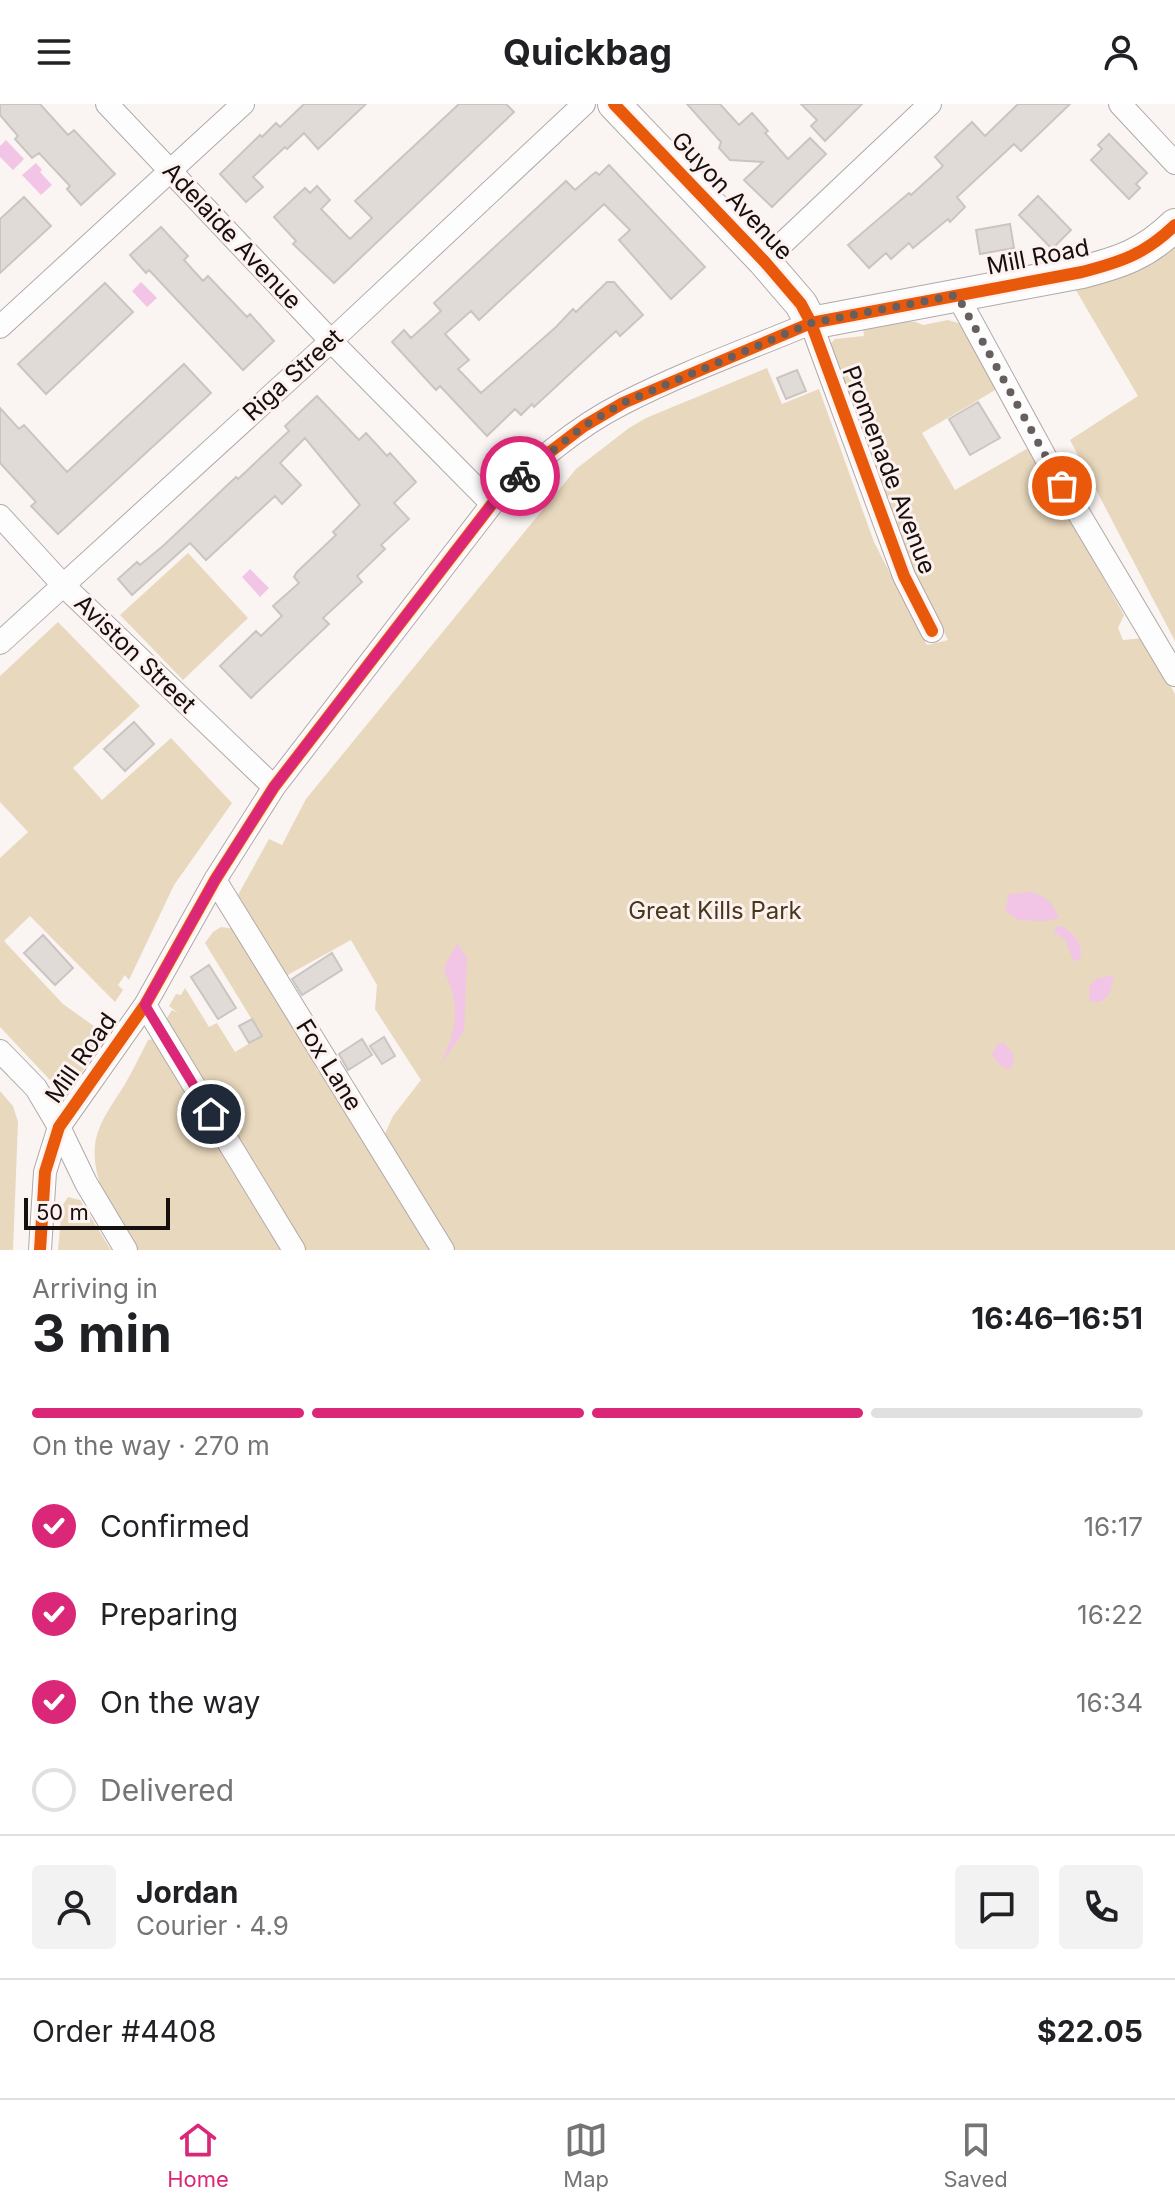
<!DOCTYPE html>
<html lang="en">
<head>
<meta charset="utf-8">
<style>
  :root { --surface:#fff; --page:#f2f2f2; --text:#202124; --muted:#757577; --line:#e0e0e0; --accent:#db2777 }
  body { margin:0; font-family:Inter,sans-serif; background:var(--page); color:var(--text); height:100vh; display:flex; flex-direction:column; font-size:30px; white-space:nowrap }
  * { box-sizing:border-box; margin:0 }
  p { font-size:26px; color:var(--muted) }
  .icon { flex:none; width:44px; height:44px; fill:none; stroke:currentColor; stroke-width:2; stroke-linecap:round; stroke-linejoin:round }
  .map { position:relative; height:1146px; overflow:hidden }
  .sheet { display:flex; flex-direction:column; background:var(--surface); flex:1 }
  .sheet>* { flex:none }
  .scale { position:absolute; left:24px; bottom:20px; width:146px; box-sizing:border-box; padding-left:8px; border:4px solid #170f0d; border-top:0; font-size:22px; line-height:28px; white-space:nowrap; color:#170f0d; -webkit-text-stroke:6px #fdf2f0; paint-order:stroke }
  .pin { position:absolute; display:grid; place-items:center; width:68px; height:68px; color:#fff; margin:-34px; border:4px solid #fff; border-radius:50%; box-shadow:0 2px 8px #0007 }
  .courier { position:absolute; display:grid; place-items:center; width:80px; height:80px; margin:-40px; border:6px solid #db2777; border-radius:50%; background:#fff; color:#222; box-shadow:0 2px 10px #0007 }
  .head em { font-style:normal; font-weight:700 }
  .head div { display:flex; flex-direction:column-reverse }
  .head { display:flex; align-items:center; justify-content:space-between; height:136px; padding:0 32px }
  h1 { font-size:52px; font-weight:700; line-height:60px }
  .bar { display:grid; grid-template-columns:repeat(4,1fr); gap:12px 8px; align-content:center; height:96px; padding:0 32px }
  .bar i { height:10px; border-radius:6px; background:var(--line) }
  .bar .on { background:var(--accent) }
  .bar p { grid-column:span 4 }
  .line { display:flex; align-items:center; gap:20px; padding:0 32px; border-top:2px solid var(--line) }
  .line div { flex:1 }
  .round { display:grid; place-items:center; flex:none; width:84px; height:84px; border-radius:8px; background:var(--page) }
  ol { padding:0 32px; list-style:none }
  li { display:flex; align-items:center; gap:24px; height:88px }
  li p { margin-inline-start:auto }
  li .icon { padding:8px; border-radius:50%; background:var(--accent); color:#fff; stroke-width:4 }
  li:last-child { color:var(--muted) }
  li i { width:44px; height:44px; border:4px solid var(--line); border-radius:50% }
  header { display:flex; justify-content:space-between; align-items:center; height:104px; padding:0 32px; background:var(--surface); font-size:36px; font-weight:700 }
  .dock { display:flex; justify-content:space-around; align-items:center; height:112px; border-top:2px solid var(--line); background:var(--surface); font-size:22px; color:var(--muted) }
  .dock a { display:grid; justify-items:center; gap:4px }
  .dock .on { color:var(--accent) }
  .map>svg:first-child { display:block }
  .green { fill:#e8d8bd }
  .water { fill:#f2c5e7 }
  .building { fill:#e1dbd8; stroke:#cbc5c2; stroke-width:2 }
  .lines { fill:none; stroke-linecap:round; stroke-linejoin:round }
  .street-casing { stroke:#b0a9a8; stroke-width:24 }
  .secondary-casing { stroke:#b0a9a8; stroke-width:34 }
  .street { stroke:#fefdfd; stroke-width:22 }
  .secondary { stroke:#fefdfd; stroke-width:32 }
  .cycleway-casing { stroke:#fdf2f0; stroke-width:17 }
  .cycleway { stroke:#e8590c; stroke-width:12 }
  .done { stroke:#665f5e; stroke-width:8; stroke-dasharray:0 14.4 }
  .route { stroke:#db2777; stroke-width:10 }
  .labels { text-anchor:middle; stroke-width:6; stroke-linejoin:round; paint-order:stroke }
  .street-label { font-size:24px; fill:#170f0d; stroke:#fdf2f0 }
  .park-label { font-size:24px; fill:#46381a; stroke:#fdf2f0 }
</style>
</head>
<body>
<header><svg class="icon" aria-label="menu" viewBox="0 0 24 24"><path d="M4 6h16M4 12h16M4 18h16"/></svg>Quickbag<svg class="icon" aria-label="person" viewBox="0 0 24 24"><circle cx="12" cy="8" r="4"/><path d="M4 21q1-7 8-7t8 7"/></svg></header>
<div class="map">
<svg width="1175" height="1146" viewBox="0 0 1175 1146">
  <rect width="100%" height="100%" fill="#faf4f3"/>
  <path class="green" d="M1175,137v400l-105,-201 68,-44 -64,-109c38,-8 75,-14 101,-46z
    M948,216l10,3 8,7 31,59 -75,44 33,57 75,-43 94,168 -6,13 5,12 20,-2 32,56v556h-724l-68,-112 10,-22 28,-36 -46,-71 2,-24 -26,-45 -67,37 -48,-73 2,-9 31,-56 13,6 24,-46 270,-330 53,-41 17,-10 121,-50 15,36 37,-15 55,153 53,103 21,-5 -36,-69 -82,-227 5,-5 29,-3 -1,-8 34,-7 19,1 7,3z
    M188,449l60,65 -65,62 -63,-65z
    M58,518l82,84 -67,62 29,32 69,-62 61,65 -58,82 -45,95 -4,-5 -7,10 5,5 -8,12 -85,-86 -26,25 59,63 35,25 -5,8 9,6 -26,37 -10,5 -16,-5 -50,-53v-169l28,-26 -28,-30v-126z
    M221,823l15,2 40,73 30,40 11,28 17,17 99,163h-129l-139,-229 7,-11 6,3 -9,-7 7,-12 5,1 4,-7 24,39 8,-4 18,29 27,-16 -57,-93 8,-11z
    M154,935l46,77 -2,2 3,4 2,-1 80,129h-150c-17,-30 -42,-69 -38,-105 3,-23 18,-41 30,-61 8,-14 16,-30 23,-44z
    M0,987l13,15 5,16 -5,128h-13z
    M68,1093l12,3 31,50h-53l4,-44z"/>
  <path class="water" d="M6,36l18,19 -11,11 -13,-13v-11z
    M36,59l6,7 -2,2 12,13 -11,10 -19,-20z
    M141,178l16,16 -10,9 -15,-16z
    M250,465l19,19 -9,9 -18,-20z
    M1030,788c16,4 23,11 29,26l-11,3 -30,-1 -13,-10 4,-16z
    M1062,822c12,9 22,17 18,33l-6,3 -9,-23 -10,-6v-6z
    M457,839l10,15 -3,73 -24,35c12,-26 19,-47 12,-75 -1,-8 -9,-16 -7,-25 2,-7 9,-15 12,-23z
    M1114,871l-4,18 -9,9h-11l-1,-15 7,-8z
    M1004,939l8,9 2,10 -5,8 -9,-5 -8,-10 5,-11z"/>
  <path class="building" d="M0,0h40l28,31 6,-5 41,44 -34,31 -14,-16 3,-3 -31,-33 -7,5 -17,-19 3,-3 -18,-21z
    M304,0h62l-48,45 -14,-16 -17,16 -2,-2 -32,30 10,10 -17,15 -26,-28 40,-39 2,2 14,-14 4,4z
    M459,0h47l8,8 -180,171 -41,-39 3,-3 -22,-24 31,-29 5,5 7,-7 13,14 -9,9 29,30 22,-21 -17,-17z
    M687,0h33l19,21 13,-12 16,18 -3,2 23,26 22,-21 16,16 -54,53 -28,-27 19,-18 -33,-2 -11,-12 2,-6z
    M801,0h61l-37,37 -14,-15 6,-6z
    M1018,0h52l-49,47 -7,-7 -57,53 8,10 -15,15 -2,-3 -35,29 -4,-5 -18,16 -5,-6 -17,15 -21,-23 61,-52 2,2 32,-29 -8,-9 37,-35 13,14z
    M1109,30l38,39 -11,11 4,4 -11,11 -38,-39 11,-11 -4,-4z
    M609,61l96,102 -34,32 -52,-59 11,-10 -26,-26 -125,116 -8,-9 -26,23 24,26 -11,9 23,24 75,-66 17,-18 3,3 31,-30h7l29,33 -23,21 -4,-5 -82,76 -2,-3 -11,11 -6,-6 -28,27 -47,-50 -4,4 -44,-48 12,-12 7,8 30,-27 -7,-8 132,-122 9,9 17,-15 4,-3 3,3z
    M1038,92l33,34 -19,19 -33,-34z
    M24,93l27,29 -51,47v-54z
    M1010,120l4,24 -34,6 -4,-24z
    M161,123l27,29 -4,4 19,21 5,-5 39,41 3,-3 24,27 -31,29 -94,-100 -3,3 -16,-18z
    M105,179l28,29 -87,82 -28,-30z
    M184,260l27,29 -153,141 -27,-28 5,-4 -36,-39v-55l19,21 5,-4 43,47z
    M797,266l9,21 -20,8 -9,-21z
    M317,292l42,44 7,-7 21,23 3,-3 26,29 -22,21 15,16 -28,26 4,4 -28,27 5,6 -39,36 6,6 -78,74 -31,-32 36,-35 5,5 21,-20 -9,-10 26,-23 -5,-6 3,-5 39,-37 -3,-3 27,-27 -55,-67 -25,25 21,22 -19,19 -7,-8 -69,64 -16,-17 -58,52 -14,-16 19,-17 3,3 23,-19 73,-69 2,2 51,-48 -4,-5z
    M978,298l22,36 -30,17 -21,-36z
    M134,618l20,22 -29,27 -21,-22z
    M43,831l30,33 -18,17 -31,-32z
    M332,849l10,17 -40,25 -10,-16z
    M209,861l27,43 -18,11 -27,-42z
    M252,915l10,17 -13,7 -10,-17z
    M384,933l11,19 -13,8 -12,-18z
    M362,935l10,16 -24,15 -9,-16z"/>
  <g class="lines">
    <g class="street-casing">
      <path id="street" d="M107,0l224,237 161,163
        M1120,0l55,59
        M764,157l166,-157
        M957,191l90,165 128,215
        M0,223l243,-223
        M0,412l63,69 211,202
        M0,539l331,-302 253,-237
        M215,776l228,370
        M145,901l149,245
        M0,947l36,37 23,39 27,56 40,67
        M40,1146l5,-78 14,-45 86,-122 70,-125 59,-93 218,-283c39,-38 82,-76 132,-101 60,-31 125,-54 187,-80l93,253 28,55"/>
    </g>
    <g class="secondary-casing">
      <path id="secondary" d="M614,0l150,157 37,43 10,19 271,-51c39,-10 63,-18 93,-47"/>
    </g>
    <use href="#street" class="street"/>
    <use href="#secondary" class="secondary"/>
    <g class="cycleway-casing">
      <path id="cycleway" d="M614,0l150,157 37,43 10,19 93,253 28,55
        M40,1146l5,-78 14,-45 86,-122 70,-125 59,-93 218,-283 30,-30 28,-22 34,-26 39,-23 188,-80 271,-51c39,-10 63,-18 93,-47"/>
    </g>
    <use href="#cycleway" class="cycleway"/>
  </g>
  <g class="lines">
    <path class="done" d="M520,372l64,-50 39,-23 188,-80 146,-28 105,191"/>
    <path class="route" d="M211,1010l-66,-109 70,-125 59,-93 218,-283 28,-28"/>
  </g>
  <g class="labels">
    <g class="street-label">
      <text transform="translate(732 92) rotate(47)" y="8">Guyon Avenue</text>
      <text transform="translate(232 132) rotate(47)" y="8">Adelaide Avenue</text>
      <text transform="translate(1038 153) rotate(-11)" y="8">Mill Road</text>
      <text transform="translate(293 271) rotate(-42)" y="8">Riga Street</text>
      <text transform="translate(889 366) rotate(69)" y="8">Promenade Avenue</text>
      <text transform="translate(135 550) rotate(44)" y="8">Aviston Street</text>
      <text transform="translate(81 954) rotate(-55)" y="8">Mill Road</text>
      <text transform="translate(329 961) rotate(58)" y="8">Fox Lane</text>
    </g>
    <g class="park-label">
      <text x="715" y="815">Great Kills Park</text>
    </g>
  </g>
</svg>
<div class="scale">50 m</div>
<div class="pin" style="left:1062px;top:382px;background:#ea580c"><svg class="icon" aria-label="bag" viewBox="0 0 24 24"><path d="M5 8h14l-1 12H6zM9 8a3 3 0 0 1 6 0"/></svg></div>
<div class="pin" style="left:211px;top:1010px;background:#1f2937"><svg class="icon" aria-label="home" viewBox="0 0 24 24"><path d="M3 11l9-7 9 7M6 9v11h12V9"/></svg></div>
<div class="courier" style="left:520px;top:372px"><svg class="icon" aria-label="bike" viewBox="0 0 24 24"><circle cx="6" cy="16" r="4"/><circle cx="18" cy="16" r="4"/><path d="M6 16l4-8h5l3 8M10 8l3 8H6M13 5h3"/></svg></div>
</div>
<section class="sheet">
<div class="head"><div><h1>3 min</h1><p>Arriving in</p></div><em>16:46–16:51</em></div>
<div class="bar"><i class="on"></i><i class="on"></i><i class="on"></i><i></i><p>On the way · 270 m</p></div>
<ol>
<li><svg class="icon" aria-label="check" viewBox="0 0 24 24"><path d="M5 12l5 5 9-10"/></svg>Confirmed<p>16:17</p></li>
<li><svg class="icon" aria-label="check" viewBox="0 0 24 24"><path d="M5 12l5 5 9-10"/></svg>Preparing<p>16:22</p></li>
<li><svg class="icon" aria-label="check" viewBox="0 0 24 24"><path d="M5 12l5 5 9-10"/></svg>On the way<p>16:34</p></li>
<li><i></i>Delivered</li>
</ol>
<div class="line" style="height:144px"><a class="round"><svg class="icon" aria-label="person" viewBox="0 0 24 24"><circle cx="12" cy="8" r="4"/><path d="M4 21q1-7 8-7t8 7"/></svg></a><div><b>Jordan</b><p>Courier · 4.9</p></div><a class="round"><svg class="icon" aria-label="chat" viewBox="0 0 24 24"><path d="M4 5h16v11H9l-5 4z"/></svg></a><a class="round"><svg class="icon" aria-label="phone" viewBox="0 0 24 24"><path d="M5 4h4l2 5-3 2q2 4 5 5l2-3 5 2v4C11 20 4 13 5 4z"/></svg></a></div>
<div class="line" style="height:104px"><div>Order #4408</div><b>$22.05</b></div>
</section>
<nav class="dock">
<a class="on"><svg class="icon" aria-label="home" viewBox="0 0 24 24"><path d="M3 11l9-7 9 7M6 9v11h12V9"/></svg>Home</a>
<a><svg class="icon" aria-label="map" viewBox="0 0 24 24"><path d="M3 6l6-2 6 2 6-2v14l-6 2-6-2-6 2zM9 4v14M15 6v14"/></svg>Map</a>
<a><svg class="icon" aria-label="saved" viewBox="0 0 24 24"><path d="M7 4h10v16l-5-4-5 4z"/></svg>Saved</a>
</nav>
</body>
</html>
